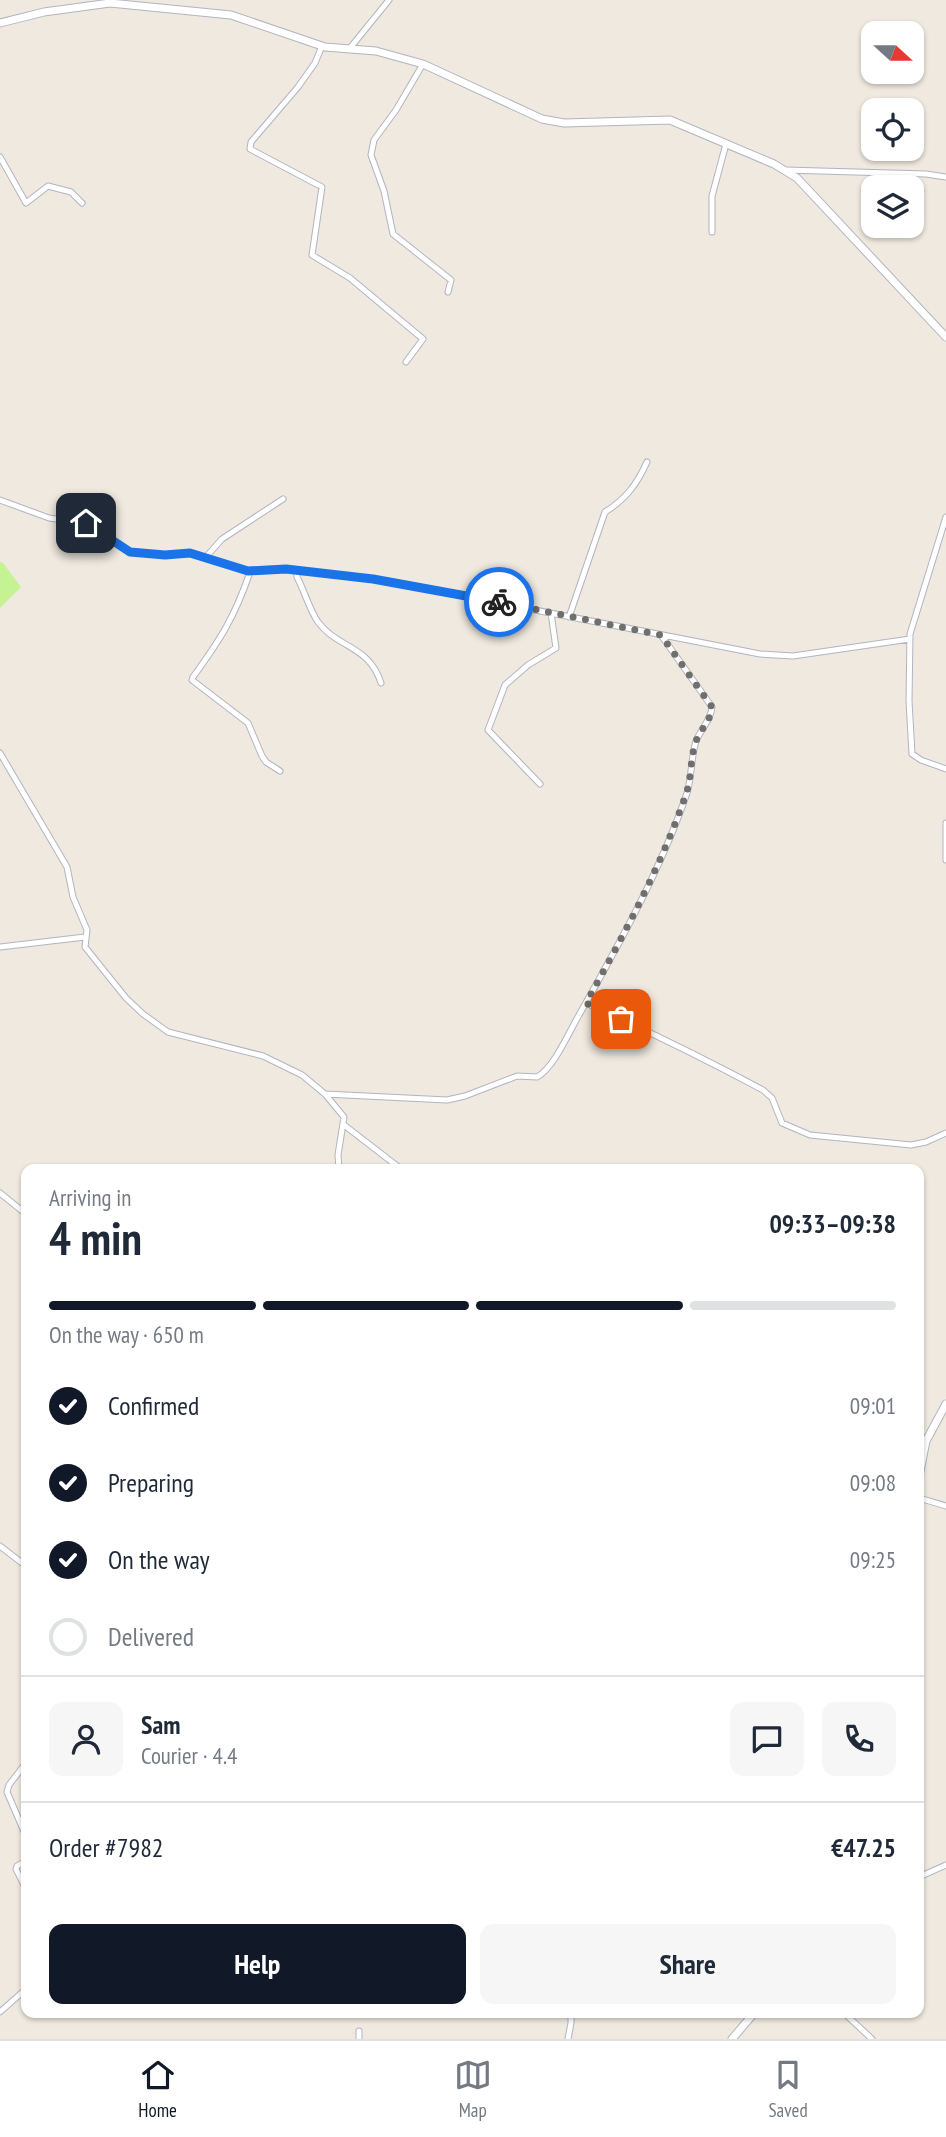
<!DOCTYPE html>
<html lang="en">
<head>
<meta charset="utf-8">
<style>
  :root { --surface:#fff; --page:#f6f6f7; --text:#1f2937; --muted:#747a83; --line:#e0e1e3; --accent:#111827 }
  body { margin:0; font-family:"PT Sans Narrow",sans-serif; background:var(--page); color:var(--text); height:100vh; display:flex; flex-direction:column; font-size:26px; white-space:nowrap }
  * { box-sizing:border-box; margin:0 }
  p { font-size:23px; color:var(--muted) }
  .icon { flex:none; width:38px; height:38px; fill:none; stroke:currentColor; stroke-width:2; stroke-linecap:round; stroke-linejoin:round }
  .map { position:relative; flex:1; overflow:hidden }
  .details { position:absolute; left:21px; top:1164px; width:903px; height:854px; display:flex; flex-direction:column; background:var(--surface); border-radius:14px; box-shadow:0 2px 5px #0004 }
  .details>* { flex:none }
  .needle { width:46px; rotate:111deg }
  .tools { position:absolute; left:861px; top:21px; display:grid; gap:14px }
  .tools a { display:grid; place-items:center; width:63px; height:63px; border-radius:14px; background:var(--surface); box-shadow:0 2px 5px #0004; font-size:35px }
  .pin { position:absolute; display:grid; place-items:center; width:60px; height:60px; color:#fff; margin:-30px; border-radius:14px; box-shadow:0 4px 10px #0006 }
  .courier { position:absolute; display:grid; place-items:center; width:70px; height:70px; margin:-35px; border:5px solid #1a73e8; border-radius:50%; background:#fff; color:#222; box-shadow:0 2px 9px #0007 }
  .overview em { font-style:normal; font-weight:700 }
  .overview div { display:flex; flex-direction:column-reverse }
  .overview { display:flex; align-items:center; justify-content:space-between; height:119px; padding:0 28px }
  h1 { font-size:46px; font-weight:700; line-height:52px }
  .bar { display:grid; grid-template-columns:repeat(4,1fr); gap:10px 7px; align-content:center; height:84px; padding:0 28px }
  .bar i { height:9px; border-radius:5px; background:var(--line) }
  .bar .selected { background:var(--accent) }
  .bar p { grid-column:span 4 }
  .line { display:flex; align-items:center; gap:18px; padding:0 28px; border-top:2px solid var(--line) }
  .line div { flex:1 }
  .round { display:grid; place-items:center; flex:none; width:74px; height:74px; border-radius:14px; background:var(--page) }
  ol { padding:0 28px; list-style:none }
  li { display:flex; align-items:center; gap:21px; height:77px }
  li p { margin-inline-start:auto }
  li .icon { padding:7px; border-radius:50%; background:var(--accent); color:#fff; stroke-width:4 }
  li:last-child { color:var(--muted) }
  li i { width:38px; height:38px; border:4px solid var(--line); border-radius:50% }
  .action { display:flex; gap:14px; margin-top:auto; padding:14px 28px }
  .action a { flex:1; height:80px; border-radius:14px; background:var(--accent); color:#fff; font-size:28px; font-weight:700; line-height:80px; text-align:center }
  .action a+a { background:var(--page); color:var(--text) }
  .tab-bar { display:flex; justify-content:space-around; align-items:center; height:98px; border-top:2px solid var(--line); background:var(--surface); font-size:19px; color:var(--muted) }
  .tab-bar a { display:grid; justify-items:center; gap:4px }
  .tab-bar .selected { color:var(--accent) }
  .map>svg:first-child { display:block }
  .pitch { fill:#c5f292 }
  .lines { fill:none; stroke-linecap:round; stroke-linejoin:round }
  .minor-casing { stroke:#b2b4c2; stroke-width:7 }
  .secondary-casing { stroke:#b2b4c2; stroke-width:9 }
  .minor { stroke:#fff; stroke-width:5 }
  .secondary { stroke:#fff; stroke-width:7 }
  .done { stroke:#716f6b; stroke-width:7; stroke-dasharray:0 12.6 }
  .route { stroke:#1a73e8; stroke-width:9 }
</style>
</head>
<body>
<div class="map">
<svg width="946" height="2039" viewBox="0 0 946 2039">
  <rect width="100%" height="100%" fill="#efe9df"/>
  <path class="pitch" d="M0,562l3,1 18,24 -21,21z"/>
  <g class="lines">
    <g class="minor-casing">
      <path id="minor" d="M322,46l-7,17 -17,24 -47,55 -1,7 72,38 -10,68 38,23 73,61 -17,23
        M350,48l39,-48
        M423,64l-27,46 -22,30 -3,15 13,36 9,43 58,46 -3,12
        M0,157l26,46 22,-17 23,6 11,11
        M785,170l141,4 20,3
        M712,232v-36l14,-52
        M0,500l49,18 37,5 44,29 35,3 25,-2 59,18 37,-2 101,12 373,73 33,2 117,-17
        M946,517l-36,117 -1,67 3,53 9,6 25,9
        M205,558l17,-19 61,-40
        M249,571v4c-15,43 -29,65 -56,102l-1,3 56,43 14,33 4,6 14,9
        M297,571v6c7,13 13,34 21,45 19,26 51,23 63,61
        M569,617l36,-105c21,-13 32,-28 42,-50
        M0,753l67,114 6,30 14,33 -2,17 41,51 17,16 25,18 95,24 39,19 23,19 122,6 18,-4 52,-20 20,1c17,-9 32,-45 42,-62 40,-71 81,-143 108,-222 5,-17 4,-36 9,-52 5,-12 15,-21 16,-34l-51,-72
        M540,784l-52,-54 17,-45 23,-20 28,-17 -5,-35
        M946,823v37
        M0,947l85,-10
        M586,1003c60,27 119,56 177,87l9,8 10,25 28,12 101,10 15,-3 20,-9
        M325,1094l19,23 -6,38 1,14
        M344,1125l57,44
        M0,1193l26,21
        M919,1498l27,8
        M0,1546l26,20
        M25,1764l-16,21 -2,7 19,44
        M26,1861l-9,5 -1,3 10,20
        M919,1877l27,-12
        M0,2012l26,-23
        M843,2012l29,27
        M359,2031v8
        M568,2039l3,-16v-11"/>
    </g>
    <g class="secondary-casing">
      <path id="secondary" d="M0,23l44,-11 66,-9 121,12 94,32 51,4 47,13 119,55 22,4 106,-3 104,44 23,14 149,159
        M919,1476l7,-35 20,-37
        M732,2039l23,-27"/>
    </g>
    <use href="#minor" class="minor"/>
    <use href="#secondary" class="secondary"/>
  </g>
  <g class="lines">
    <path class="done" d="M499,602l162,33 51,72c-1,13 -11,22 -16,34 -6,17 -4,36 -10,53 -25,73 -63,142 -100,209l35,16"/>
    <path class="route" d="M86,523l44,29 35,3 25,-2 58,18 38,-2 87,10 126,23"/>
  </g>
</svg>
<div class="tools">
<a><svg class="needle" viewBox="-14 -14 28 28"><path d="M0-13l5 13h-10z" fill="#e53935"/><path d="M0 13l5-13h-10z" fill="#747a83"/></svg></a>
<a><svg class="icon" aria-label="locate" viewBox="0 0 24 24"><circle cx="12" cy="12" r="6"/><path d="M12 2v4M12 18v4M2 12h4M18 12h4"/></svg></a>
<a><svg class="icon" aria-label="layers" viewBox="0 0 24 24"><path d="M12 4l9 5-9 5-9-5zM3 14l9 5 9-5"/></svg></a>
</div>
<div class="pin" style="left:621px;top:1019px;background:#ea580c"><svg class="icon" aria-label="bag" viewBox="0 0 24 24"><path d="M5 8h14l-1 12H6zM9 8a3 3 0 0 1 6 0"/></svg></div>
<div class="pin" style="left:86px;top:523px;background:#1f2937"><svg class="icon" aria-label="home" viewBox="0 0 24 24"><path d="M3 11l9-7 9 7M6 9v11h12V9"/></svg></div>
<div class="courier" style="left:499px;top:602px"><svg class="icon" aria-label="bike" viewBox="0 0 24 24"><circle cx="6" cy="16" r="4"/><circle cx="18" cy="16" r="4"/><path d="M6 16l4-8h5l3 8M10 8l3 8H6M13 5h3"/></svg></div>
<section class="details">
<div class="overview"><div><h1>4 min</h1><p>Arriving in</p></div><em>09:33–09:38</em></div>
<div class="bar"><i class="selected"></i><i class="selected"></i><i class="selected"></i><i></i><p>On the way · 650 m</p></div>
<ol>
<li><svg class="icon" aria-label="check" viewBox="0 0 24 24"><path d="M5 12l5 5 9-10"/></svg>Confirmed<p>09:01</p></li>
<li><svg class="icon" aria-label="check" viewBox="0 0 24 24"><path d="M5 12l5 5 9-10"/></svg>Preparing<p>09:08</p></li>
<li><svg class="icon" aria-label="check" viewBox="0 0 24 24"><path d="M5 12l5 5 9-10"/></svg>On the way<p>09:25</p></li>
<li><i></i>Delivered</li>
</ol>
<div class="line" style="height:126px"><a class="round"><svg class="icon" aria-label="person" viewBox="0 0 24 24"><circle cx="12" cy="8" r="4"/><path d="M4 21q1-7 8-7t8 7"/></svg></a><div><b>Sam</b><p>Courier · 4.4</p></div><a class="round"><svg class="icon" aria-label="chat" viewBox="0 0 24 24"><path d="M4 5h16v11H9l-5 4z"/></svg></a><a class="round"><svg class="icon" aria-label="phone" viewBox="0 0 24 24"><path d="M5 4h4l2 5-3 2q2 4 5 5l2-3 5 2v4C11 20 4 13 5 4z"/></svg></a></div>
<div class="line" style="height:91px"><div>Order #7982</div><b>€47.25</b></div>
<div class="action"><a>Help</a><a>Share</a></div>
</section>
</div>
<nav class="tab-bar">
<a class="selected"><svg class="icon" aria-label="home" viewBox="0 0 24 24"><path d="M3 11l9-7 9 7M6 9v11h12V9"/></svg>Home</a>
<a><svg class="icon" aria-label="map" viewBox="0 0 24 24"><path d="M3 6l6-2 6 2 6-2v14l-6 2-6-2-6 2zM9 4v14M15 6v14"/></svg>Map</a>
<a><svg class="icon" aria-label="saved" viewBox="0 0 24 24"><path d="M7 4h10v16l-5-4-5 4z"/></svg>Saved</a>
</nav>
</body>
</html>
